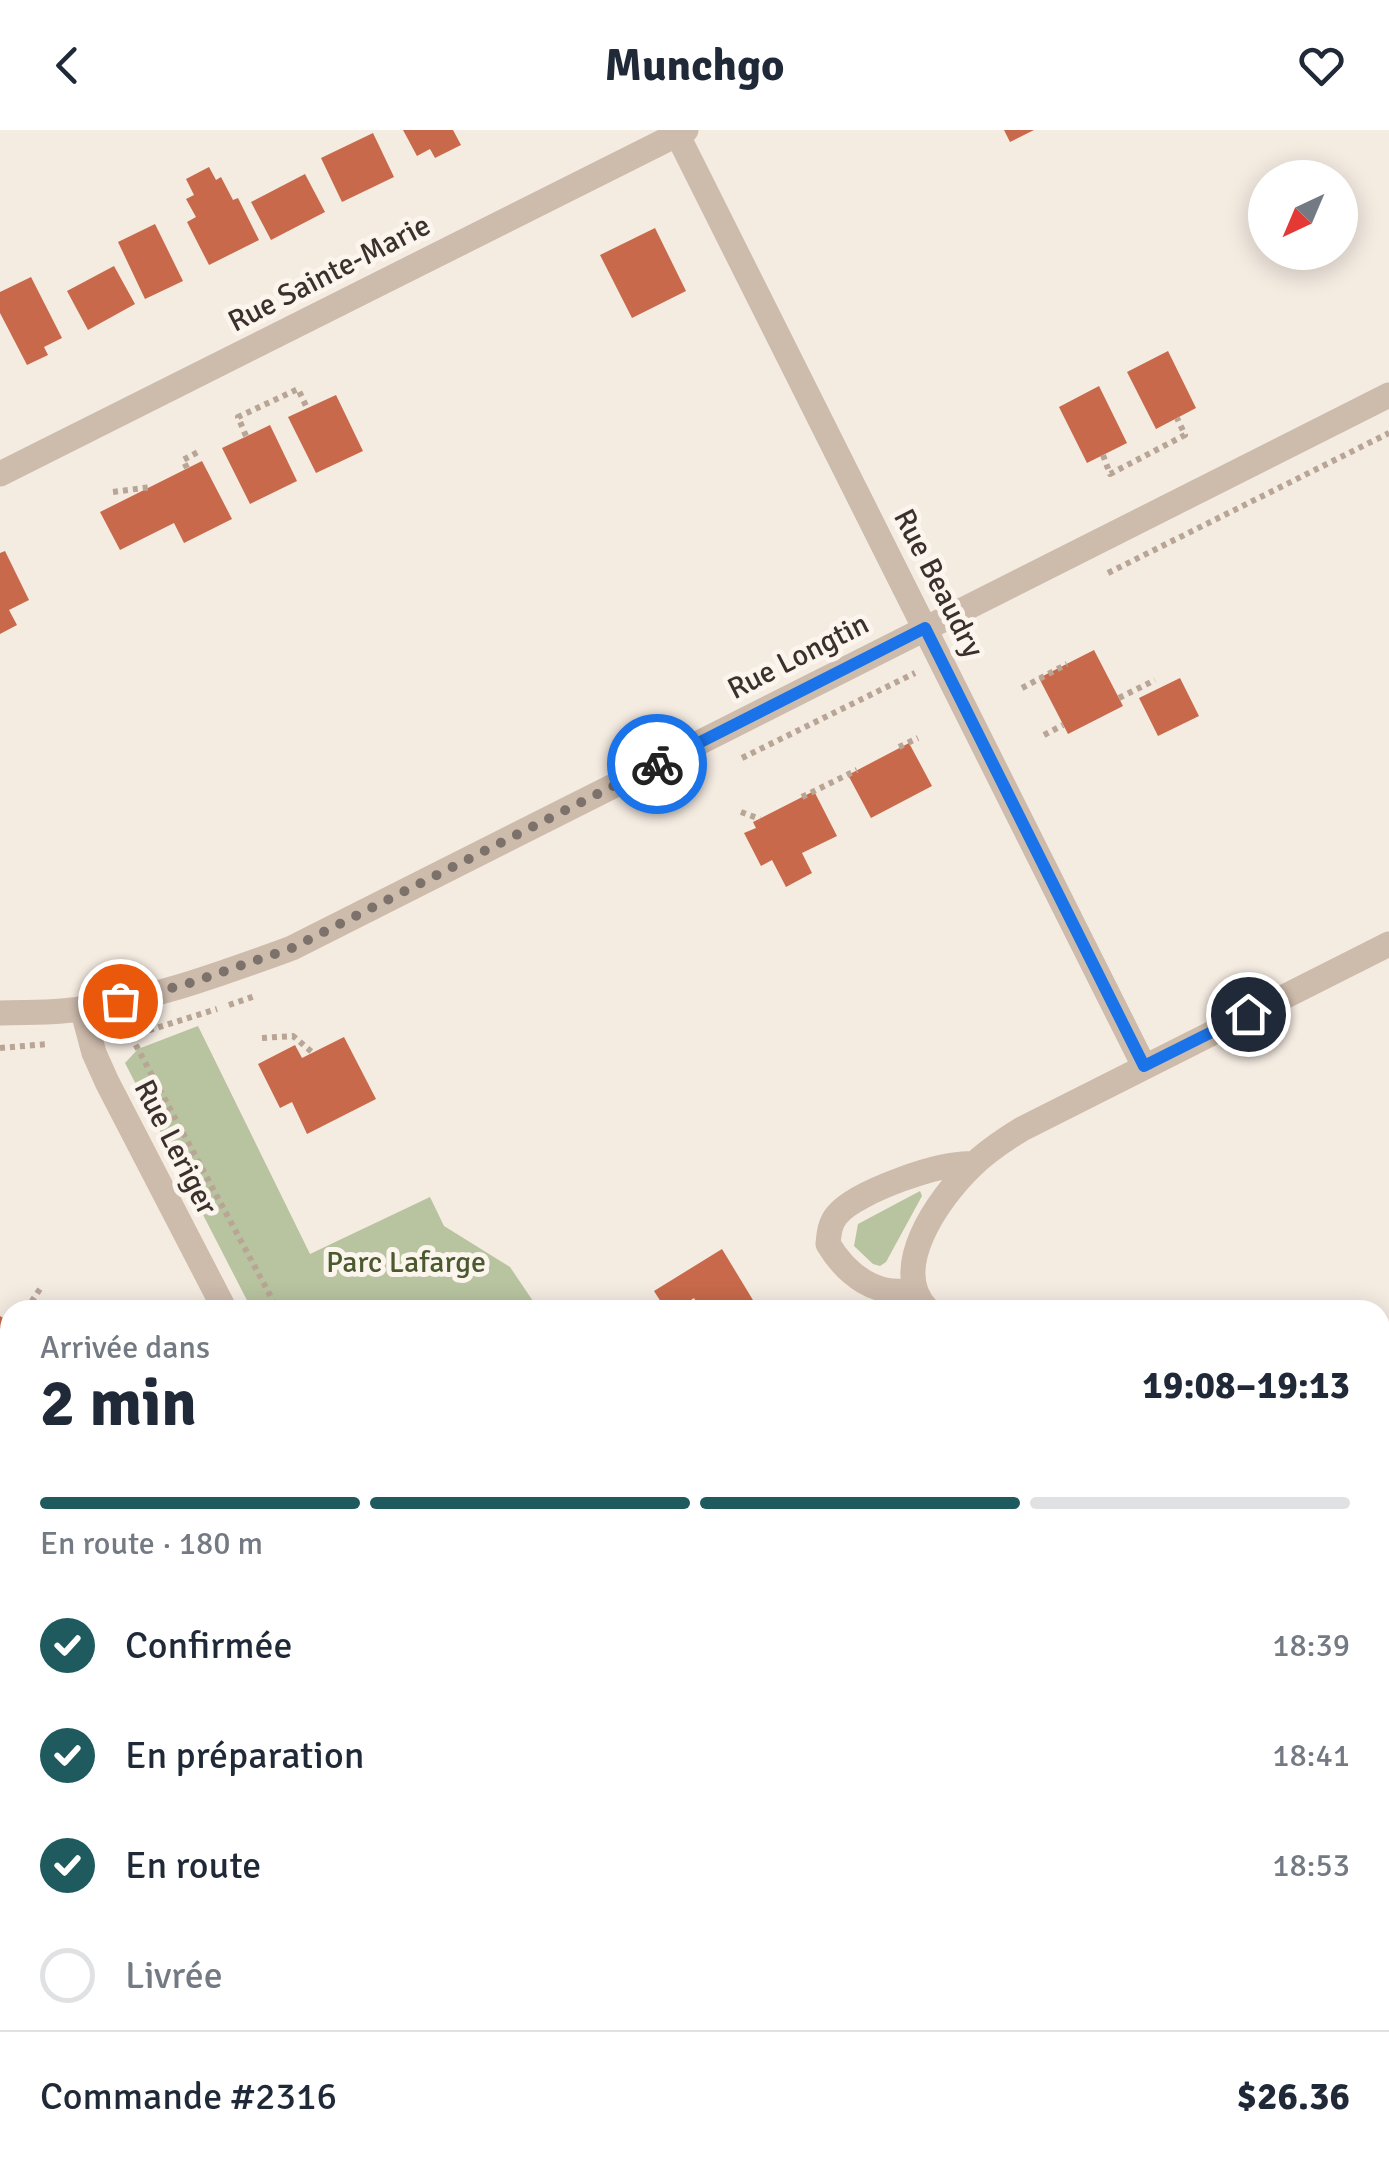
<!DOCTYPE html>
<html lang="fr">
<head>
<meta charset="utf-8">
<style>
  :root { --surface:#fff; --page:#f2f2f3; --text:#1f2937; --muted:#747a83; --line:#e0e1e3; --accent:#1f5a5e }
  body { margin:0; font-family:Signika,sans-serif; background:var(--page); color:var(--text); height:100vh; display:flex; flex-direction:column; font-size:38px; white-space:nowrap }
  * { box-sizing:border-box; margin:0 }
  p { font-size:32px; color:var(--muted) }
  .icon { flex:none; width:55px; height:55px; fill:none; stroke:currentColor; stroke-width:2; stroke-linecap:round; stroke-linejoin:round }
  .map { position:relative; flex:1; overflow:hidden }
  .sheet { position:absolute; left:0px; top:1170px; width:1390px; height:882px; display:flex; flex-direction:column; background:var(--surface); border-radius:30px 30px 0 0; box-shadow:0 5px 25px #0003 }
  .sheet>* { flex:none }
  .needle { width:65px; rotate:224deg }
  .fabs { position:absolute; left:1248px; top:30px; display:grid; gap:20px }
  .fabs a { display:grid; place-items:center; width:110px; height:110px; border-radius:50%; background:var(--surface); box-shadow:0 5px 25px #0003; font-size:50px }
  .pin { position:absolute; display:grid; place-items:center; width:85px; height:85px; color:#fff; margin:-42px; border:5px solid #fff; border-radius:50%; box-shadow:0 2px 10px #0007 }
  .courier { position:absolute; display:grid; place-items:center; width:100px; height:100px; margin:-50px; border:8px solid #1a73e8; border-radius:50%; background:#fff; color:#222; box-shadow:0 2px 12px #0007 }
  .overview em { font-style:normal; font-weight:700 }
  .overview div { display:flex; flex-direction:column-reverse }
  .overview { display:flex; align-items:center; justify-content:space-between; height:170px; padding:0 40px }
  h1 { font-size:65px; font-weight:700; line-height:75px }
  .bar { display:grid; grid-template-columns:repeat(4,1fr); gap:15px 10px; align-content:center; height:120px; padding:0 40px }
  .bar i { height:12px; border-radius:8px; background:var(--line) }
  .bar .active { background:var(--accent) }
  .bar p { grid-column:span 4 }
  .line { display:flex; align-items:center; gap:25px; padding:0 40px; border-top:2px solid var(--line) }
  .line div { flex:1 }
  ol { padding:0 40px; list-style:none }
  li { display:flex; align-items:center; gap:30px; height:110px }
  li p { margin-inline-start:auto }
  li .icon { padding:10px; border-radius:50%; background:var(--accent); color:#fff; stroke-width:4 }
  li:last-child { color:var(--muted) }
  li i { width:55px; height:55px; border:5px solid var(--line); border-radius:50% }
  header { display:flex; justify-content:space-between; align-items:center; height:130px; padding:0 40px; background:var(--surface); font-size:45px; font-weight:700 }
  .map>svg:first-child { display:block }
  .green { fill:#b8c4a0 }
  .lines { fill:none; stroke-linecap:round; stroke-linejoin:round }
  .river { stroke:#7fb0b2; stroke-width:60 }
  .building { fill:#c8694b }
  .path { stroke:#b9a596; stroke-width:6; stroke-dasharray:5 5; stroke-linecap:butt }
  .service { stroke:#cdbbac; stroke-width:20 }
  .minor { stroke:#cdbbac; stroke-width:25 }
  .done { stroke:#7c716b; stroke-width:10; stroke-dasharray:0 18 }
  .route { stroke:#1a73e8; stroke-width:12 }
  .labels { text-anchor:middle; stroke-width:10; stroke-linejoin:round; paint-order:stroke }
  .street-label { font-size:30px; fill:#3b302b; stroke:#fbf5ee }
  .park-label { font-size:30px; fill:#4a5a2e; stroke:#fbf5ee }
</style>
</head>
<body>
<header><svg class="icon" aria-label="back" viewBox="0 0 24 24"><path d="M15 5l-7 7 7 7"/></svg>Munchgo<svg class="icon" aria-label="heart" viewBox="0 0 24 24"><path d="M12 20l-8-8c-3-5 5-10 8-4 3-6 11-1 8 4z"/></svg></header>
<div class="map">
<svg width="1389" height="2051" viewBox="0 0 1389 2051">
  <rect width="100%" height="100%" fill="#f4ebe1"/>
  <path class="green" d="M198,896l112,228 120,-57 14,29 66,41 29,43h-287l-127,-247 13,-14z
    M920,1061l2,5 -36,66 -6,4 -7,-2 -19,-18 4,-22z
    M0,1525l10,10v219l-10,-10z
    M1380,1682l9,6v363h-1206v-8l1197,-1z"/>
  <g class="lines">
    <path class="river" d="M0,1618l10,10
      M259,2042l3,9"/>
  </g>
  <path class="building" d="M403,0h50l8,15 -26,13 -5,-9 -13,7z
    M1004,0h30l-24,12z
    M373,3l21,44 -52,25 -21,-44z
    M209,37l7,13 5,-3 12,23 5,-2 21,42 -50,25 -22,-43 9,-5 -10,-18 8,-4 -8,-16z
    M305,44l20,38 -54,28 -20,-38z
    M155,94l28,57 -38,18 -27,-57z
    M655,98l31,63 -54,27 -32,-63z
    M114,136l21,38 -47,26 -21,-39z
    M31,147l31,61 -18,9 4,8 -21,10 -27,-52v-21z
    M1168,221l28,57 -40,21 -29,-57z
    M1099,256l28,57 -40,20 -28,-56z
    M336,265l27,56 -47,22 -28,-56z
    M270,295l27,56 -47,23 -28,-56z
    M202,331l30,58 -48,24 -10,-20 -54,27 -20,-38z
    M5,421l24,49 -20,10 8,15 -17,9v-81z
    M1094,520l29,56 -55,28 -29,-56z
    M1180,548l19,38 -41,20 -19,-38z
    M909,613l23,43 -61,32 -23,-43z
    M814,661l23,45 -35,17 10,20 -26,14 -14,-27 -11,6 -17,-33 12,-5 -3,-6z
    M344,907l32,62 -69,35 -15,-32 -12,6 -22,-44 37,-19 7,13z
    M722,1119l37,61h-58l-7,-12 -19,12h-9l-12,-19z
    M0,1186l10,6v65l-10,15z
    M10,1875v167h119l-10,9h-119v-168z"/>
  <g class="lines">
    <path class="path" d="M246,306l-8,-19 60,-28 9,19
      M1103,325l7,19 75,-39 -8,-17
      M187,338l-4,-8 15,-8
      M113,362l38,-5
      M1108,443l281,-140
      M1022,558l45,-24
      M1119,568l36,-18
      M1044,605l19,-10
      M899,617l19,-9
      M742,628l173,-85
      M802,667l55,-27
      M741,682l19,7
      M229,875l26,-9
      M120,903l11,3 86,-27
      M131,906l147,274
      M262,908l31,-2 20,17
      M0,918l48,-4
      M26,1180l16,-24
      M768,1180l5,-4
      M1380,1804l9,5"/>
    <path class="service" d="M0,1850l10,-9
      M1380,1923l9,6
      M985,2042l11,9"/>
    <path class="minor" d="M675,0l469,936
      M0,344l686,-344
      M82,878l12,45 13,29 118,228
      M0,883c20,-1 41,0 62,-2 78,-7 156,-36 230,-63l1097,-553
      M914,1159c-37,10 -68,-15 -86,-45 1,-11 2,-21 9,-29 18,-23 108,-55 136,-51
      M928,1180c-41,-40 11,-112 43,-143 15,-15 33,-27 51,-38l367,-185
      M1380,1353l9,-14
      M1380,1465l9,6
      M1362,2042l24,9"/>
  </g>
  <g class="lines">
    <path class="done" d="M120,871l67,-17 105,-36 365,-184"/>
    <path class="route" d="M657,634l268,-136 219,438 104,-52"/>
  </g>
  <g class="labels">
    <g class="street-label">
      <text transform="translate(329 143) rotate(-27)" y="10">Rue Sainte-Marie</text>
      <text transform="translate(939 453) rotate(63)" y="10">Rue Beaudry</text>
      <text transform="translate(798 526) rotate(-27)" y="10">Rue Longtin</text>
      <text transform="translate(176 1017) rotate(63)" y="10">Rue Leriger</text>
    </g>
    <g class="park-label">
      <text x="406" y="1142">Parc Lafarge</text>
    </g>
  </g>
</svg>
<div class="fabs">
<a><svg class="needle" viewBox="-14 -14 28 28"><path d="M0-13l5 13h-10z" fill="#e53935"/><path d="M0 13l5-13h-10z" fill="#747a83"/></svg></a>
</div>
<div class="pin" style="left:120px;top:871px;background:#ea580c"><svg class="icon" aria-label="bag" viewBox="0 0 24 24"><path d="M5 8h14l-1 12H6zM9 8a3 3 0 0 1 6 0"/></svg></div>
<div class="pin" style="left:1248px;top:884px;background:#1f2937"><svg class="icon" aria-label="home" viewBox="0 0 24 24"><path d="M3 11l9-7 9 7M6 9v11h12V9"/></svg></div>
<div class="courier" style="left:657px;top:634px"><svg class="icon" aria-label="bike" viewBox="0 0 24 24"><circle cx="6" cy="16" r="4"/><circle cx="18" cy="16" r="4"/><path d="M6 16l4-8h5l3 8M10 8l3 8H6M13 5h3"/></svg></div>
<section class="sheet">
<div class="overview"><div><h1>2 min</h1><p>Arrivée dans</p></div><em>19:08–19:13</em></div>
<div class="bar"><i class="active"></i><i class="active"></i><i class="active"></i><i></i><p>En route · 180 m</p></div>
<ol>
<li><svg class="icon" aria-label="check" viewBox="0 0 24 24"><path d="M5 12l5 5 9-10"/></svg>Confirmée<p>18:39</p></li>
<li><svg class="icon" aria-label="check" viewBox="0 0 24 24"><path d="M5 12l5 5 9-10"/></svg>En préparation<p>18:41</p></li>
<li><svg class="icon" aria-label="check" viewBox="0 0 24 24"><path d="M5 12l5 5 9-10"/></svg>En route<p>18:53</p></li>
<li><i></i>Livrée</li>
</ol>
<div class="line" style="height:130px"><div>Commande #2316</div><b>$26.36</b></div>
</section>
</div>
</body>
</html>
